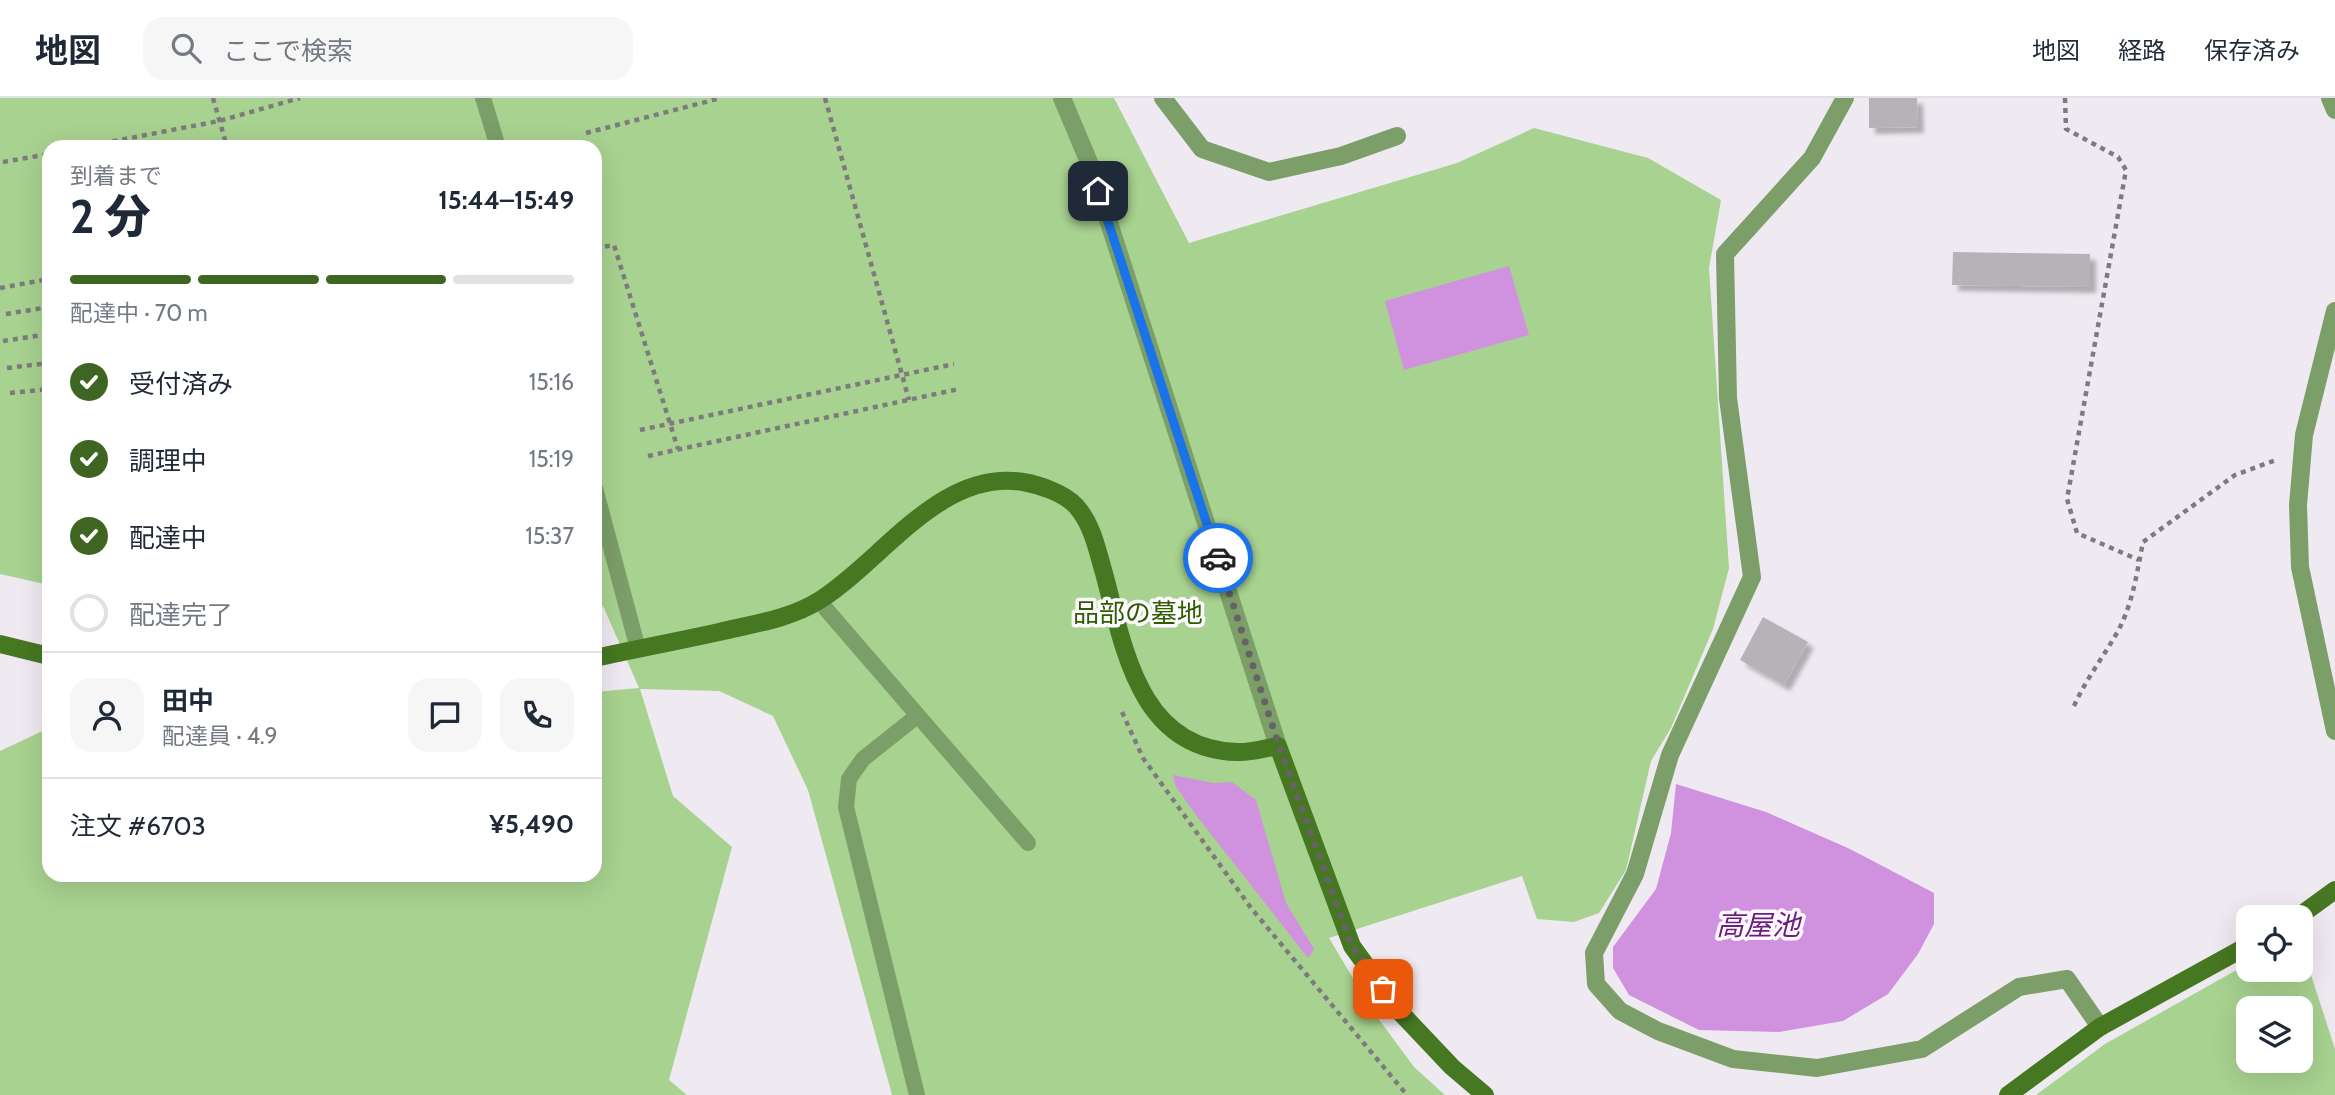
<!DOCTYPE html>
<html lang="ja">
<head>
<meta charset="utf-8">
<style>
  :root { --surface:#fff; --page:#f6f6f7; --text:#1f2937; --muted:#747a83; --line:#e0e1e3; --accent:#3e6622 }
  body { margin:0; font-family:Cabin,"Noto Sans JP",sans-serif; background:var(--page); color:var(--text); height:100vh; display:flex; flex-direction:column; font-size:26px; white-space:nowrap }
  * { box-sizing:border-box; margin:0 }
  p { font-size:23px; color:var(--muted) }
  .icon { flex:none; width:38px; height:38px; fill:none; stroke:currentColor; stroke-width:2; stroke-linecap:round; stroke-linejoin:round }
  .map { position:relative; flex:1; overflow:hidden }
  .sheet { position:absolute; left:42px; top:42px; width:560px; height:742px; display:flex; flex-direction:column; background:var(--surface); border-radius:21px; box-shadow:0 7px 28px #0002 }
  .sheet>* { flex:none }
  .fabs { position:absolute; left:2236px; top:807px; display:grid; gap:14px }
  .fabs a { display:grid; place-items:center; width:77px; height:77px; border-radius:14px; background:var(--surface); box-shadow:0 7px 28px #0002; font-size:35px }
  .pin { position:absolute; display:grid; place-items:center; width:60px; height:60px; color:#fff; margin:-30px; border-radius:14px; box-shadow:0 4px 10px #0006 }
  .courier { position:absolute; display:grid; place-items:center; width:70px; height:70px; margin:-35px; border:5px solid #1a73e8; border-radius:50%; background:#fff; color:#222; box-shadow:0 2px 9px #0007 }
  .overview em { font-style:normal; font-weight:800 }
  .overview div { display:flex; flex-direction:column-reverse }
  .overview { display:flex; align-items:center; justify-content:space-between; height:119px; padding:0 28px }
  h1 { font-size:46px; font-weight:800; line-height:52px }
  .bar { display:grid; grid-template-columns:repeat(4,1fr); gap:10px 7px; align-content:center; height:84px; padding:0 28px }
  .bar i { height:9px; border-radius:5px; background:var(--line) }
  .bar .on { background:var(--accent) }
  .bar p { grid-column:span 4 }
  .line { display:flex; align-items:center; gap:18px; padding:0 28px; border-top:2px solid var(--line) }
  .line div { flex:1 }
  .round { display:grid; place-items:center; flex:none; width:74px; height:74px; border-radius:21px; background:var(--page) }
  ol { padding:0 28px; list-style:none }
  li { display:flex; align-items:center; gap:21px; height:77px }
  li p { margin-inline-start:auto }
  li .icon { padding:7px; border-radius:50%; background:var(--accent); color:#fff; stroke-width:4 }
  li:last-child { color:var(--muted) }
  li i { width:38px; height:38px; border:4px solid var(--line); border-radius:50% }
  header { display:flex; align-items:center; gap:42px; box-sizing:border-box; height:98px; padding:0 35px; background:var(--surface); border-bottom:2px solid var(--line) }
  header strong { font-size:33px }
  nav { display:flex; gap:38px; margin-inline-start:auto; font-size:24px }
  .search { width:490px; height:63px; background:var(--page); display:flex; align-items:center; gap:18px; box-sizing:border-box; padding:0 24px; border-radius:21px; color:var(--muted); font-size:26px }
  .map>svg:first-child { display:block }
  .green { fill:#a8d290; fill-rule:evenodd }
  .water { fill:#d091df }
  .building { fill:#b7b2b8; filter:url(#shadow) }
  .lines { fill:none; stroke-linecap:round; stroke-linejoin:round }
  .path { stroke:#7e7a7e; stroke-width:4.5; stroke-dasharray:5 5; stroke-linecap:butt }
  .lane { stroke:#7c9e69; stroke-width:16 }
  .street { stroke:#7c9e69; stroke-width:18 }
  .secondary { stroke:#467721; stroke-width:18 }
  .done { stroke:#666367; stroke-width:7; stroke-dasharray:0 12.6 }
  .route { stroke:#1a73e8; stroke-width:9 }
  .labels { text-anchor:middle; stroke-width:7; stroke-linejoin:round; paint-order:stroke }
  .park-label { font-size:26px; fill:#2e5d00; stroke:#fdf8fe }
  .water-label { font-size:28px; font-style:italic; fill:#691e7a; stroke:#fdf8fe }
</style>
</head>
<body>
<header>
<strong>地図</strong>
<div class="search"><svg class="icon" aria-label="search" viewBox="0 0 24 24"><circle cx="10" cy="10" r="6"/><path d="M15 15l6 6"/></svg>ここで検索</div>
<nav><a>地図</a><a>経路</a><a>保存済み</a></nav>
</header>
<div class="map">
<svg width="2335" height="997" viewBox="0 0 2335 997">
  <defs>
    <filter id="shadow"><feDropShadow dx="6" dy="6" stdDeviation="2" flood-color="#0004"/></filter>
  </defs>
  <rect width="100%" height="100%" fill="#efeaf1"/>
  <path class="green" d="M0,0h1114l75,145 268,-80 77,-35 114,30 73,42 -12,68 20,300 -16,61 -42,99 -20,33 -25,109 -27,43 -25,9 -37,-3 -15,-43 -193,62 43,72 42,57 31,28h-553l-84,-305 -35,-74 -54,-25 -79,-2 33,107 59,51 -63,233 18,15h-687v-344l49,-23v147h546v-183l44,-4 -36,-82 -8,4v-463h-546v438l-49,-11z
    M2301,846l34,105v46h-299l69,-51 144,-81v7h52zM2249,910h52v52h-52z"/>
  <path class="water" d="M1509,168l20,69 -125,35 -19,-69z
    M1173,677l40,8 19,-1 24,18 30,103 28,46 -6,9 -112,-143 -21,-30z
    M1676,686l90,28 84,37 84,44v31l-16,30 -30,40 -45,27 -64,11 -80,-2 -70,-35 -16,-27v-21l43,-58 15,-56z"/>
  <path class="building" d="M1869,0h48l1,29 -49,1z
    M1953,154l137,2v33l-138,-2z
    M1763,519l45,25 -24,43 -44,-25z"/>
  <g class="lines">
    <path class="path" d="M213,0l14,49
      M825,0l84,302
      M2065,0l1,31 52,28 8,13 -59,329 10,34 62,27
      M586,35l135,-35
      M83,49l136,-26 81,-23
      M3,64l46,-8
      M595,150l19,-3 64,204
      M0,190l49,-9
      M6,216l43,-7
      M3,243l46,-7
      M7,270l42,-5
      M10,295l39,-4
      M640,332l314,-66
      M648,358l311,-67
      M2074,608c12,-27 30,-50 44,-75 15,-28 19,-59 25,-89l92,-67 41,-15
      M1122,614l21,46 108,150 156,187"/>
    <path class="lane" d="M483,0l15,49
      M595,390l43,161
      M819,503l209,242
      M917,618l-54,43 -14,20 -3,28 71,288"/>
    <path class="street" d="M1062,0l29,69 187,579
      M1163,0l39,51 67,23 72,-16 56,-20
      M1845,0l-33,60 -87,96 3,144 24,179 -82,178 -35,119 -41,79 2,31 24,27 38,20 75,28 84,9 105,-19 97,-62 48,-8 33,48
      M2330,0l5,12
      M2335,213l-31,124 -6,70 2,62 35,164"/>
    <path class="secondary" d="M0,546l49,12
      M595,560c41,-9 83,-17 124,-26 34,-8 71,-13 101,-32 63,-40 120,-131 203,-118 17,3 41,11 53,24 17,19 21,44 28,67 20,75 35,176 133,179 13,1 28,-4 41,-6l74,200 47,65 53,56 33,28
      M2298,819l37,-27
      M2008,997l92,-68 149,-82"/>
  </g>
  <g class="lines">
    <path class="done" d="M1218,460l61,188 73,200 31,43"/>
    <path class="route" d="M1098,93l120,367"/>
  </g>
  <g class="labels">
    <g class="park-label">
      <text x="1138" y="524">品部の墓地</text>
    </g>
    <g class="water-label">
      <text x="1758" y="837">高屋池</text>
    </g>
  </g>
</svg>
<div class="fabs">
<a><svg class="icon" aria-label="locate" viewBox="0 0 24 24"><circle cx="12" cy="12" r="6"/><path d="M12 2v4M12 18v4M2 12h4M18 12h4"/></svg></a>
<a><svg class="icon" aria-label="layers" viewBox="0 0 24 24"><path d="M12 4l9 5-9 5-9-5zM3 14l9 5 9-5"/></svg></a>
</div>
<div class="pin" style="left:1383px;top:891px;background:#ea580c"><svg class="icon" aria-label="bag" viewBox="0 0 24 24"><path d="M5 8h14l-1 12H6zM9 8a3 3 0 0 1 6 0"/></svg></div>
<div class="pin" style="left:1098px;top:93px;background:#1f2937"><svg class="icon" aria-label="home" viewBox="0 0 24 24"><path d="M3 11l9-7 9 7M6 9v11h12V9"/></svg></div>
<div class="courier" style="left:1218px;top:460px"><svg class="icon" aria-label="car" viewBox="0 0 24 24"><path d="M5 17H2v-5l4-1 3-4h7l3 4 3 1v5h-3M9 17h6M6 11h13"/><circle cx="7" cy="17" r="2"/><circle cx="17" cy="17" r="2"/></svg></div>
<section class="sheet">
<div class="overview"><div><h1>2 分</h1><p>到着まで</p></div><em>15:44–15:49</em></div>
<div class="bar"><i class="on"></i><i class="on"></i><i class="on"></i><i></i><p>配達中 · 70 m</p></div>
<ol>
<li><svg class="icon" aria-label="check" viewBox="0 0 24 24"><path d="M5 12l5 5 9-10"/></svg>受付済み<p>15:16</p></li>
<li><svg class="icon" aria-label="check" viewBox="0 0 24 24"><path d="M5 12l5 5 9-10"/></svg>調理中<p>15:19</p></li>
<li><svg class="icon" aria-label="check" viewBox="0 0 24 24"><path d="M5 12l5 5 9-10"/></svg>配達中<p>15:37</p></li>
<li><i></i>配達完了</li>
</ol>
<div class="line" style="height:126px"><a class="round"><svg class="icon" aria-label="person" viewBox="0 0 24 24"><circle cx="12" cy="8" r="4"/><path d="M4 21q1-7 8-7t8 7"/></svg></a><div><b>田中</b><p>配達員 · 4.9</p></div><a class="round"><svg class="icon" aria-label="chat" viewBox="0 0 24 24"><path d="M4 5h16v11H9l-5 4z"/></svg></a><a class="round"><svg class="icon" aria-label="phone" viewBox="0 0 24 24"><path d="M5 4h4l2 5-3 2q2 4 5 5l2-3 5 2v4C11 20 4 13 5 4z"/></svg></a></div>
<div class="line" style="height:91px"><div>注文 #6703</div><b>¥5,490</b></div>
</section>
</div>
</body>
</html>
